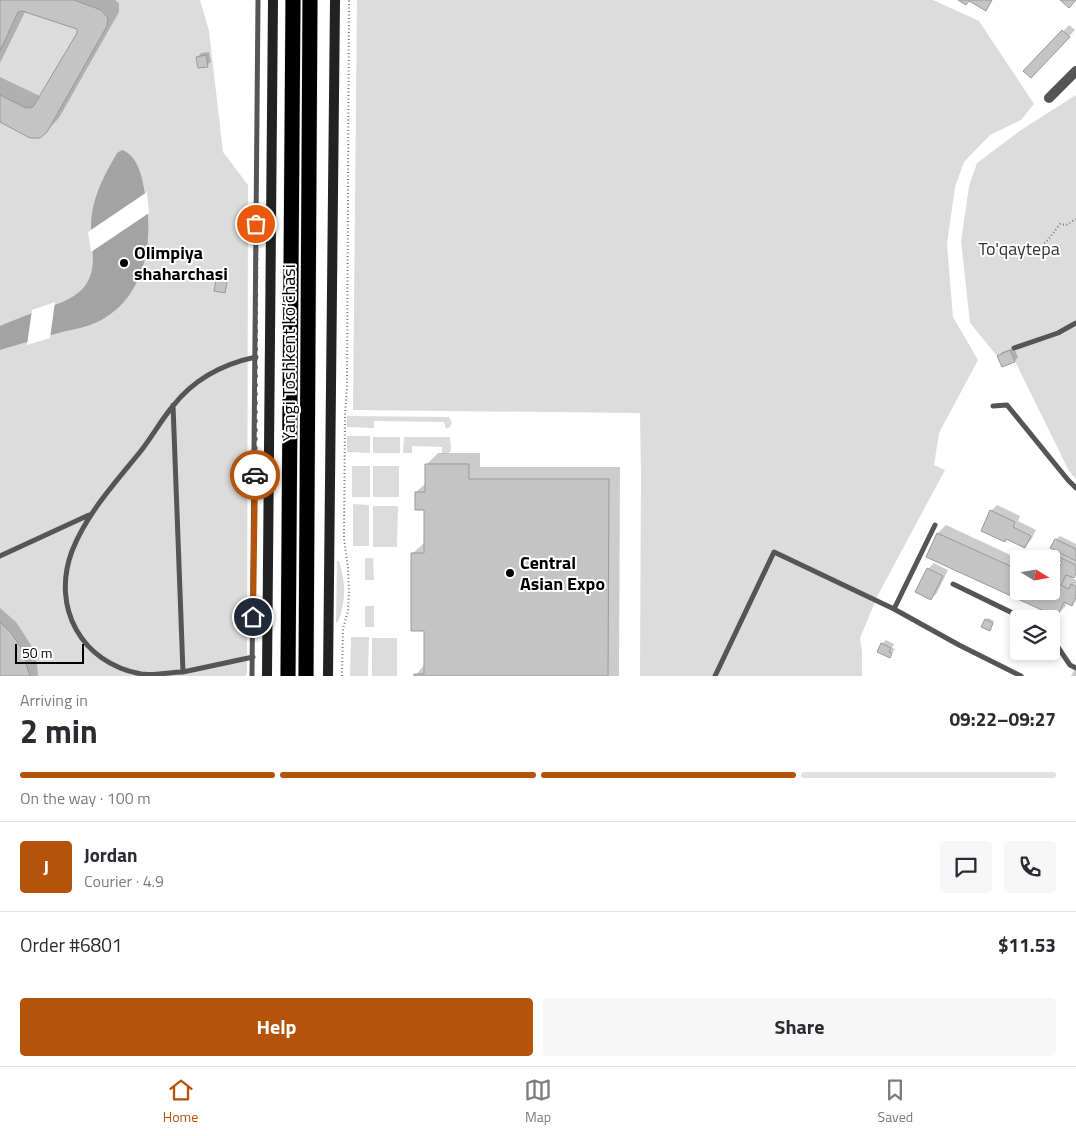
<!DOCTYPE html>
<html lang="en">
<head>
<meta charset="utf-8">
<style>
  :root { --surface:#fff; --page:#f7f7f7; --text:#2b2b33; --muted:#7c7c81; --line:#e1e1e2; --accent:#b45309 }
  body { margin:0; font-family:"Titillium Web",sans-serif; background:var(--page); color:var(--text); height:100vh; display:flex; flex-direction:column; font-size:19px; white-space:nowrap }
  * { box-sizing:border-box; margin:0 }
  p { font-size:16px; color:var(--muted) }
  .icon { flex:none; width:28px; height:28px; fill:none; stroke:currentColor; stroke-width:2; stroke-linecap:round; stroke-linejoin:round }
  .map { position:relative; height:676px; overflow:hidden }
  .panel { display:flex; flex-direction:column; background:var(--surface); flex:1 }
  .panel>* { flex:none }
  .needle { width:32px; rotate:101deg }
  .tools { position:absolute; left:1010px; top:550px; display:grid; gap:10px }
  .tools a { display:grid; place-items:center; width:50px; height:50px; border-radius:5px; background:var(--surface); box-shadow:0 2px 8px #0003; font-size:25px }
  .scale { position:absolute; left:15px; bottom:12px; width:69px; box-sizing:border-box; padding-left:5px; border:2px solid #000; border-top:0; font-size:14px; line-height:18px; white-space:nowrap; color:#000; -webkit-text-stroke:4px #fff; paint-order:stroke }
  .pin { position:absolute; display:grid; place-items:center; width:42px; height:42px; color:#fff; margin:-21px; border:2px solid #fff; border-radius:50%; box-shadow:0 1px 5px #0007 }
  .courier { position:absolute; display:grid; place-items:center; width:50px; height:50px; margin:-25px; border:4px solid #b45309; border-radius:50%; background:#fff; color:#222; box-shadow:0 1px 6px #0007 }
  .headline em { font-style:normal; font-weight:700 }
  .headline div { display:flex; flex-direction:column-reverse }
  .headline { display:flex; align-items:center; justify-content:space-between; height:85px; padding:0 20px }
  h1 { font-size:32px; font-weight:700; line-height:38px }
  .bar { display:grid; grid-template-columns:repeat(4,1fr); gap:8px 5px; align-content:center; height:60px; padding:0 20px }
  .bar i { height:6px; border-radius:4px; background:var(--line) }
  .bar .current { background:var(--accent) }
  .bar p { grid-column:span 4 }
  .line { display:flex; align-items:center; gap:12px; padding:0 20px; border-top:1px solid var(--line) }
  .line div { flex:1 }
  .round { display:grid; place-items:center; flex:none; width:52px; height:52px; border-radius:5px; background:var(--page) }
  .cta { display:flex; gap:10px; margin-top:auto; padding:10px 20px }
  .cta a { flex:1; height:58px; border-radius:5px; background:var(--accent); color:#fff; font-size:20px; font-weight:700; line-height:58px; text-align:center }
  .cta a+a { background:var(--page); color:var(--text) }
  .tabs { display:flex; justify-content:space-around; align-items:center; height:70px; border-top:1px solid var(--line); background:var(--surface); font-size:14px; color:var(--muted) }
  .tabs a { display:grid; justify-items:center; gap:2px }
  .tabs .current { color:var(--accent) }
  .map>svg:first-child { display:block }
  .green { fill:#dcdcdc }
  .water { fill:#a3a3a3 }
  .pier { fill:#fff }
  .shadow { fill:#0003 }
  .building { fill:#c4c4c4; stroke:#999 }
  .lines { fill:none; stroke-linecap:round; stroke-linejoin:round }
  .highway-casing { stroke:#dbdbdb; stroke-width:16 }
  .path { stroke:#777; stroke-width:2; stroke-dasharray:1 2.5; stroke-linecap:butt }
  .lane { stroke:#555; stroke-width:5 }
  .street { stroke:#555; stroke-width:10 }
  .secondary { stroke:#222; stroke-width:10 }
  .highway { stroke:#000; stroke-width:15 }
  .done { stroke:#595959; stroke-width:5; stroke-dasharray:0 9 }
  .route { stroke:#b45309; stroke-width:6 }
  .poi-dot { fill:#000; stroke:#fff; stroke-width:2 }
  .labels { text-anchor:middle; stroke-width:4; stroke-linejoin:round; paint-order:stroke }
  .park-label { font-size:18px; fill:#333; stroke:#fff }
  .poi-label { font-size:18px; font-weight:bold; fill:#000; stroke:#fff; text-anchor:start }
  .street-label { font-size:18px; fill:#000; stroke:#fff }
</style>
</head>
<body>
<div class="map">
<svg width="1076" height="676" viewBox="0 0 1076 676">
  <rect width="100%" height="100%" fill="#fff"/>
  <path class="green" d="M0,0h200l9,31 14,121 25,33 -1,489 -2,2h-245z
    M357,0h576l46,21 55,83 -13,16 -31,15 -26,27 -9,25 -8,57 6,73 25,43 -39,73 -5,32 11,5 -67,125 -18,43 2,14v24h-222l1,-201 -1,-62 -287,-3z
    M1076,95v384l-7,-8 -59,-120 -13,5 -27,-33 -9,-82 8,-55 8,-23 44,-33z
    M347,416l102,1 3,6 -2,4 -4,2 -2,-7 -70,-1v7l-27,-1z
    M347,436h23v17l-23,-1z
    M373,437h27v16h-27z
    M404,437h46l1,13 -2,3 -7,1v-7l-30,-1v7h-9z
    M352,466h18v31h-18z
    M373,466h26v31h-26z
    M353,504l16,1v41h-16z
    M373,506h25l-1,41h-24z
    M365,558h8l1,22h-9z
    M337,561h2c7,21 7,41 -1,61l-2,1z
    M365,606h9v21h-9z
    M351,637h18l-1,39h-18z
    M372,638h25v38h-25z"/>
  <path class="water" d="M122,150c18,6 21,33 24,49 8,47 -3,103 -51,124 -9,4 -19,6 -29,8 -22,6 -44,12 -66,19v-24c14,-6 29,-12 43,-17 12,-4 25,-8 35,-16 26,-21 9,-52 14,-80 3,-21 14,-41 25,-60z"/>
  <path class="pier" d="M147,192l2,21 -58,39 -3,-20z
    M55,302l-5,36 -23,7 5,-35z"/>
  <path class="shadow" d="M1,0h114l4,3v9l-60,106 -17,18 -42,-15v-44l40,19 39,-62 -1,-5 -52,-19 -26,53v-60z
    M1069,25l6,5 -44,46 -6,-5z
    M209,52l2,10 -4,3 -9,-8 3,-4z
    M220,273l8,2 -4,16 -6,-16z
    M1014,348l4,9 -3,4 -12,5 -4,-10 3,-4z
    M438,453h42v14h140l-1,209h-204l10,-12v-34l-13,-76 13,-12 1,-33 -10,-17 10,-9v-18z
    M997,505l23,11 -2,5 18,9 -5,10 -6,6 -18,-8 -16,-27z
    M946,525l73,34v32h32v-17l6,2 6,-14 -5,-5 4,-5 -10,-5 4,-8 4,-3 16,8v30l-4,4 4,2v20l-4,5 -5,-3 -2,5 -8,8 -129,-59 10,-23z
    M934,563l14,7 -11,23 -6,6 -3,-30z
    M0,608l16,14 15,23 6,18 1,13h-38z
    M988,618l6,3 -3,7 -5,-8z
    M886,640l8,4 -2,4 3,1 -5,7 -8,-12z
    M1076,669v7h-5l2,-4z"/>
  <path class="building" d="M0,0h74l27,10 7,8 -1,8 -60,106 -7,6h-10l-30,-16v-27l26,13 7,-1 44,-74v-4l-55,-18 -4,1 -18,39z
    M958,0h34l-6,11 -17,-10 -3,4z
    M1060,0h16l-7,8z
    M1062,30l8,7 -39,41 -8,-7z
    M206,55l2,12 -10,1 -2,-11z
    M217,274l11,2 -3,17 -11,-2z
    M1010,350l5,12 -13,5 -5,-11z
    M425,464h44v15h140l-1,197h-194v-2h10v-43h-13v-78h13v-43h-9v-18h10z
    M990,510l25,12 -2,5 18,9 -6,12 -19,-9 -1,3 -24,-11z
    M937,533l82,37v21h32v-6l11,-23 -7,-3 2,-3 19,9v8l-2,5 -8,-3 -5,10 8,4 2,-5 5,3v10l-4,9 -8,-4 -7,15 -131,-60z
    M1055,539l21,10v12l-26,-13z
    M927,568l16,8 -12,24 -16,-8z
    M985,619l8,4 -3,8 -9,-4z
    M0,622l12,12 9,14 9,28h-30z
    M881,643l10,5 -2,4 3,1 -2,5 -13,-6z"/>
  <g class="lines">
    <g class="highway-casing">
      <path id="highway" d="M288,676l5,-676
        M306,676l4,-676"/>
    </g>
    <path class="path" d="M1039,248l9,-8 12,-16 6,1 10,-6
      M342,676l1,-47 5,-18 1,-20 -1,-23 -4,-30 1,-124 2,-27 2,-387"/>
    <path class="lane" d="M1014,348l44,-15 18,-10
      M173,405l10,267c-13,0 -29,4 -42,2 -60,-11 -90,-67 -69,-123 15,-38 43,-68 68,-99 12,-15 21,-32 33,-46 21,-27 50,-42 83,-49
      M993,406l14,-1 61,75 8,8
      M935,525l-41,84 65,36 62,31
      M0,556l89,-41
      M953,584l72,35
      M1051,637l19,28 6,3
      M183,672l70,-15
      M252,676l6,-676
      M715,676l59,-124 120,57"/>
    <path class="street" d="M1049,98l27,-27"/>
    <path class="secondary" d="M267,676l6,-676
      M328,676l7,-676"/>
    <use href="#highway" class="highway"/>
  </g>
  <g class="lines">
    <path class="done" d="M255,475l1,-251"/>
    <path class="route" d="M253,617l2,-142"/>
  </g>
  <g class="poi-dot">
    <circle cx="124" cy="263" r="5"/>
    <circle cx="510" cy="573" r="5"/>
  </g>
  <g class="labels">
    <g class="park-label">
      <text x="1019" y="255">To'qaytepa</text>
    </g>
    <g class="poi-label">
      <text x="134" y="259">Olimpiya<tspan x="134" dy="21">shaharchasi</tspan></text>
      <text x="520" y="569">Central<tspan x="520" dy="21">Asian Expo</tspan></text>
    </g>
    <g class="street-label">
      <text transform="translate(289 353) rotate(-90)" y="6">Yangi Toshkent ko‘chasi</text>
    </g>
  </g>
</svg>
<div class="tools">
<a><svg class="needle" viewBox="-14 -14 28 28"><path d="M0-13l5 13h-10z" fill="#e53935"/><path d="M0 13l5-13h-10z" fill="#7c7c81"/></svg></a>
<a><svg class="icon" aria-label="layers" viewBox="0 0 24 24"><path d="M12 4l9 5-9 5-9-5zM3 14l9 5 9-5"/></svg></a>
</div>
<div class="scale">50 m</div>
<div class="pin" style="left:256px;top:224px;background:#ea580c"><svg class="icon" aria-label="bag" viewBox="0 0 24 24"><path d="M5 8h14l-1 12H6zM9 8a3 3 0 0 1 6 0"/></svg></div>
<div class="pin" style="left:253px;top:617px;background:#1f2937"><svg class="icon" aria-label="home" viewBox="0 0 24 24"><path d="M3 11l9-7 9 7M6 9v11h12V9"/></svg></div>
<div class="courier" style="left:255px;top:475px"><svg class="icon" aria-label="car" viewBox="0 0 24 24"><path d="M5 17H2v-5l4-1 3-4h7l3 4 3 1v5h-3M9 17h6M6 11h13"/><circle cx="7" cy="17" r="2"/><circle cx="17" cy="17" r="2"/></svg></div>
</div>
<section class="panel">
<div class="headline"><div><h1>2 min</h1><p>Arriving in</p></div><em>09:22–09:27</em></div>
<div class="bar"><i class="current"></i><i class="current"></i><i class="current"></i><i></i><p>On the way · 100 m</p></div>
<div class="line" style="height:90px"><b class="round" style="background:var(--accent);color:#fff">J</b><div><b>Jordan</b><p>Courier · 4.9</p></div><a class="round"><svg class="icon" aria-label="chat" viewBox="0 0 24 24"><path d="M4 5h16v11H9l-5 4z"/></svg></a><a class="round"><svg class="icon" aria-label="phone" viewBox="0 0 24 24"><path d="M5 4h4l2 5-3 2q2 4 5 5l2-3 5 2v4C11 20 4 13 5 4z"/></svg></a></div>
<div class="line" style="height:65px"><div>Order #6801</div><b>$11.53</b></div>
<div class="cta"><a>Help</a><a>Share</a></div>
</section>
<nav class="tabs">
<a class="current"><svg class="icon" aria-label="home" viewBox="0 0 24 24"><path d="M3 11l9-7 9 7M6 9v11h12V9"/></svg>Home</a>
<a><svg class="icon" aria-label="map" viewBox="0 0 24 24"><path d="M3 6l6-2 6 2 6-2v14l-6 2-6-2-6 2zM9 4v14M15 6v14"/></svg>Map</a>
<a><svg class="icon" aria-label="saved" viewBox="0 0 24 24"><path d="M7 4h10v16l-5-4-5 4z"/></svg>Saved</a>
</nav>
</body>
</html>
